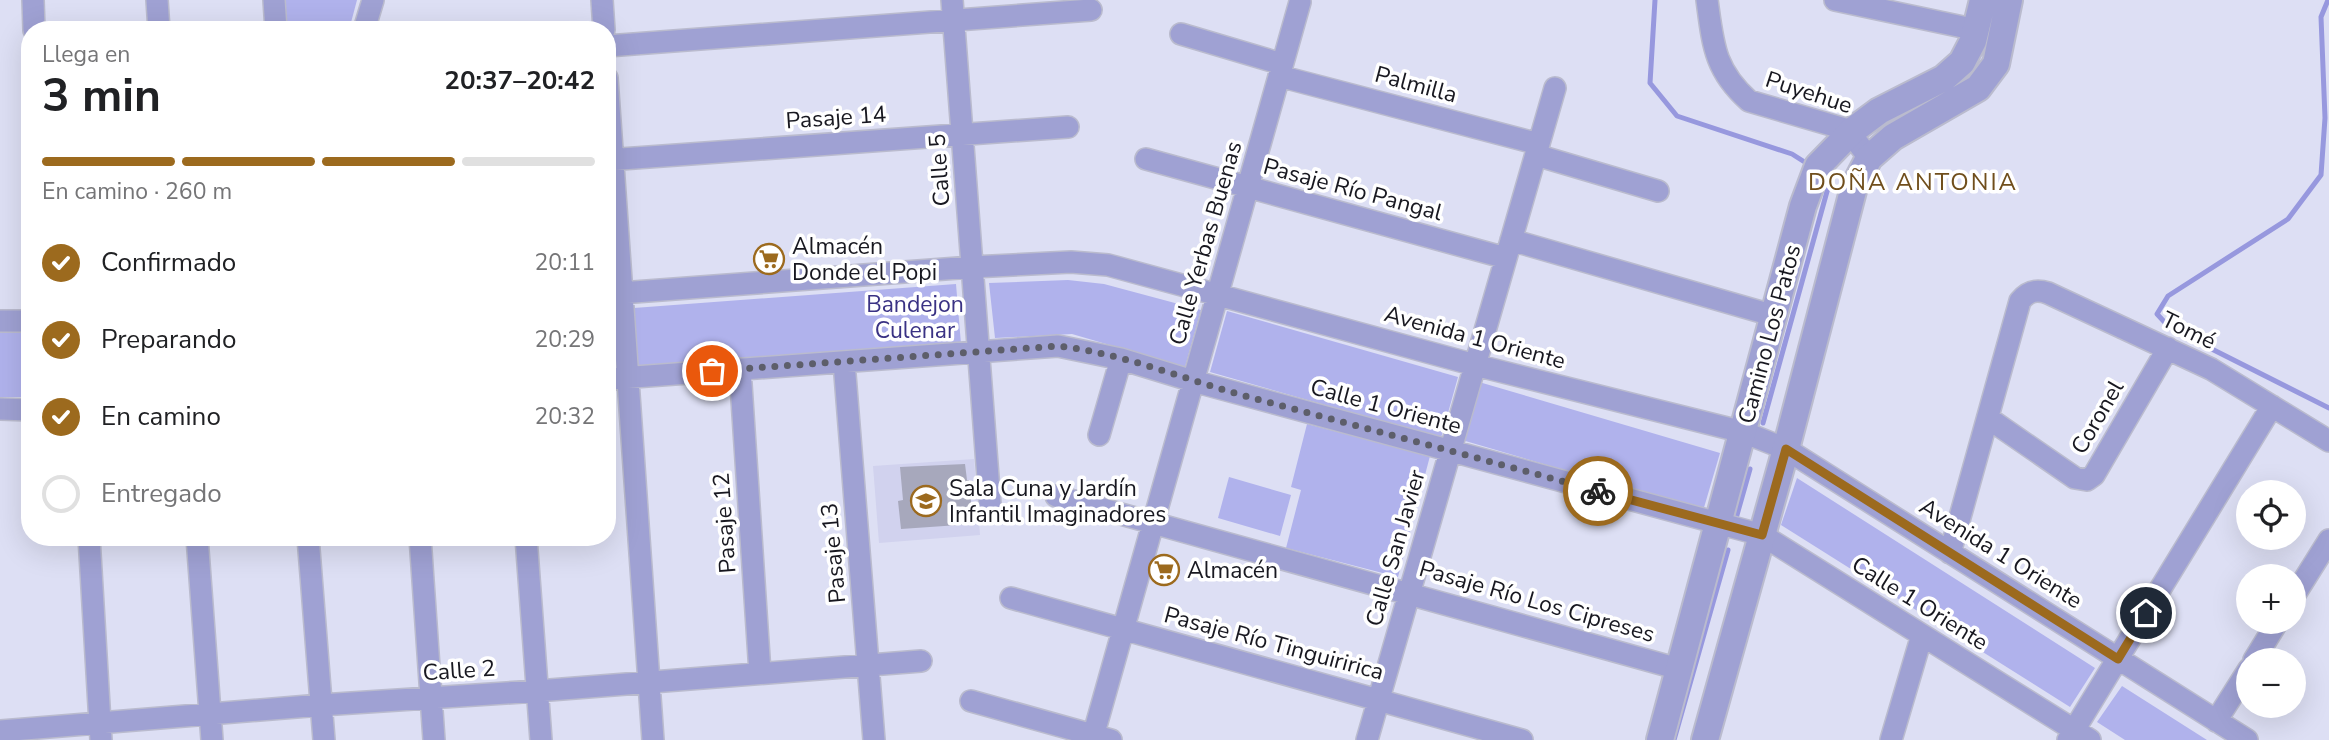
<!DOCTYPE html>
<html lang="es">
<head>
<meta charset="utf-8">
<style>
  :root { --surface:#fff; --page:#f2f2f2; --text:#202124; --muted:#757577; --line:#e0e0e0; --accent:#9c6a1e }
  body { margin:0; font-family:"Nunito Sans",sans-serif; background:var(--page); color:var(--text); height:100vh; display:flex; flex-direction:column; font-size:26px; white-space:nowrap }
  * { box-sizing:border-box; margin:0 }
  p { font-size:23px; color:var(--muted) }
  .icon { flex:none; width:38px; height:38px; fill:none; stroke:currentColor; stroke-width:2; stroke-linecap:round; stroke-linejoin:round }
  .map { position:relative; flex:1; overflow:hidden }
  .side { position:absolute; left:21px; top:21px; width:595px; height:525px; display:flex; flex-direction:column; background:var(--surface); border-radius:28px; box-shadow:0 7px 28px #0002 }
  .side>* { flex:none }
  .buttons { position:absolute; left:2236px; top:480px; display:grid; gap:14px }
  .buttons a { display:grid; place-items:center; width:70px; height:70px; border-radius:50%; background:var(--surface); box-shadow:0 7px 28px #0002; font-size:35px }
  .pin { position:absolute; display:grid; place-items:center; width:60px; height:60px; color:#fff; margin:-30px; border:4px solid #fff; border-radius:50%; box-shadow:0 2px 7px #0007 }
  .courier { position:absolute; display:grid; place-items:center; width:70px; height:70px; margin:-35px; border:5px solid #9c6a1e; border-radius:50%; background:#fff; color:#222; box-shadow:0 2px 9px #0007 }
  .overview em { font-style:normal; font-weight:700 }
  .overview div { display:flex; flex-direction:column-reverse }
  .overview { display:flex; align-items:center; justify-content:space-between; height:119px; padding:0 21px }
  h1 { font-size:46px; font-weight:700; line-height:52px }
  .bar { display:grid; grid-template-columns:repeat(4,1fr); gap:10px 7px; align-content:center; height:84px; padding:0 21px }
  .bar i { height:9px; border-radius:5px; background:var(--line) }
  .bar .active { background:var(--accent) }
  .bar p { grid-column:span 4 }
  ol { padding:0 21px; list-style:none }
  li { display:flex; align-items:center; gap:21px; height:77px }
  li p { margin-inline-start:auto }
  li .icon { padding:7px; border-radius:50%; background:var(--accent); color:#fff; stroke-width:4 }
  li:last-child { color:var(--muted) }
  li i { width:38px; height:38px; border:4px solid var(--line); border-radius:50% }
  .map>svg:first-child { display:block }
  .built { fill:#d1d2ee }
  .green { fill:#b0b2ec }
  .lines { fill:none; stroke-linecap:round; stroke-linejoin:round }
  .stream { stroke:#9798de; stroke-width:5 }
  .building { fill:#a7a8bc }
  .minor-casing { stroke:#babbce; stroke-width:24 }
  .tertiary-casing { stroke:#babbce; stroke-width:30 }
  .minor { stroke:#9fa1d3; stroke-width:21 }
  .tertiary { stroke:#9fa1d3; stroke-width:26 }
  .done { stroke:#5d5e6a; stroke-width:7; stroke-dasharray:0 12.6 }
  .route { stroke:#9c6a1e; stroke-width:9 }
  .labels { text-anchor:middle; stroke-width:7; stroke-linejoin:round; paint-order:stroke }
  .street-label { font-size:23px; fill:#181820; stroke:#fff }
  .poi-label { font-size:23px; fill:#181820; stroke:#fff; text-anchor:start }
  .park-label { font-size:23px; fill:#3a3284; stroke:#fff }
  .neighbourhood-label { font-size:24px; letter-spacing:2px; fill:#704e1c; stroke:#fff }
</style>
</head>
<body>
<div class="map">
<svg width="2329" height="740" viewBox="0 0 2329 740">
  <rect width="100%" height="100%" fill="#dddff4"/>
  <path class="built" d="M974,459l6,76 -101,8 -6,-77z"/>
  <path class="green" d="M277,0h80l-8,30h-69z
    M1068,280l36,4 97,26 -16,57 -113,-33 -77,4 -6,-55z
    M956,284l5,60 -354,26v-60z
    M1227,311l231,66 -17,61 -231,-66z
    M0,332l30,1v64h-30z
    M1479,382l241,71 -17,58 -241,-71z
    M1307,424l123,32 -32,121 -112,-29 15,-58 -10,-3z
    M1229,477l62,18 -11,41 -62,-18z
    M1797,478l298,190 -25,39 -289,-182z
    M2122,686l85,54h-82l-28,-18z"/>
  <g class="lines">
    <path class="stream" d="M1655,0l-5,83 27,33 115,38 11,7
      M2328,0l-7,17 4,101 -4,57 -33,44 -120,77 -11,18 13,14 159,80
      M1763,423l68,-246
      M1735,522l15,-53
      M1674,740l54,-190"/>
  </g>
  <path class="building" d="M965,464l2,16h2l4,44 -72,5 -3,-28 5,-1 -3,-33z"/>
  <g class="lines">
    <g class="minor-casing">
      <path id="minor" d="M33,0l1,30
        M157,0l2,30
        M274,0l2,30
        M602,0l2,30
        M952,0l38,504
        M1707,0c6,44 7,70 42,101l103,30 5,11 12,16
        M1835,0l142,30
        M364,30l9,-30
        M1181,34l101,30
        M607,46l484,-36
        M1279,76l260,68
        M607,78l46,662
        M1536,155l122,36
        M1146,159l360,99
        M607,160l461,-33
        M1511,240l264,76
        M607,294l365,-27 99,-5 37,3 367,100 268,67 43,17 461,291
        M0,321h30
        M844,362l30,378
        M740,369l20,304
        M607,379l451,-33 63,13 72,22 569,154 328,205
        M0,409l30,1
        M1988,418l87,60 12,2 7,-5 74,-127
        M1099,435l22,-76
        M1056,496l623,173
        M89,537l12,203
        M197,537l15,203
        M308,537l16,203
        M420,537l14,203
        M526,537l15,203
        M1950,553l70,-252c8,-10 16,-12 28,-8l163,76 118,72
        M2294,596l35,-56
        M1011,598l511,142
        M2254,660l24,-39
        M971,701l140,39
        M2216,721l33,-52
        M0,731l321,-26 216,-14 384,-30
        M1092,740l208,-738
        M1367,740l188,-652
        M1891,740l31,-105
        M2068,740l204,-334"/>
    </g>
    <g class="tertiary-casing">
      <path id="tertiary" d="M1660,740l143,-534 15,-40 34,-35 27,-20 65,-33 18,-16 11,-21 10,-41
        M1705,740l81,-291 68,-262 15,-29 24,-21 85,-49 18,-24 13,-64"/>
    </g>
    <use href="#minor" class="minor"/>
    <use href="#tertiary" class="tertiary"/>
  </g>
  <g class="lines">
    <path class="done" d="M712,371l346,-25c62,7 121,31 180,48 120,32 240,64 360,97"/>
    <path class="route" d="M1598,491l164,44 24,-86 332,210 28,-46"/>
  </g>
  <defs>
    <g id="supermarket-ring" transform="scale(1.575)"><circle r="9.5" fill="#fff" stroke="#9c6a1e" stroke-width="1.5"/><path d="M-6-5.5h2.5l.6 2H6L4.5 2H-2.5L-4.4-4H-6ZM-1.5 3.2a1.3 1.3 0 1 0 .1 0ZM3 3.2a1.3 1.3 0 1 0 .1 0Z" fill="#9c6a1e"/></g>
    <g id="school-ring" transform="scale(1.575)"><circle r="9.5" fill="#fff" stroke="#9c6a1e" stroke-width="1.5"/><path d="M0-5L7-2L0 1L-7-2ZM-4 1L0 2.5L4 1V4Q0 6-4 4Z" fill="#9c6a1e"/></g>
  </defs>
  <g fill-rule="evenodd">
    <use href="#supermarket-ring" x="769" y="259"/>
    <use href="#school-ring" x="926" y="501"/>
    <use href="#supermarket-ring" x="1164" y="570"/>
  </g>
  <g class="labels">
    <g class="street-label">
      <text transform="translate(1416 84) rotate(15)" y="8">Palmilla</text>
      <text transform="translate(1809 92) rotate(18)" y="8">Puyehue</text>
      <text transform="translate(836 117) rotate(-4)" y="8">Pasaje 14</text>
      <text transform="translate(939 170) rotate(-94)" y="8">Calle 5</text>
      <text transform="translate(1353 189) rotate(15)" y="8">Pasaje Río Pangal</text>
      <text transform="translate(1205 243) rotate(-74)" y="8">Calle Yerbas Buenas</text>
      <text transform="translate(2189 330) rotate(26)" y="8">Tomé</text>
      <text transform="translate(1769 334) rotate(-75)" y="8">Camino Los Patos</text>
      <text transform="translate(1475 337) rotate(15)" y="8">Avenida 1 Oriente</text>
      <text transform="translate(1386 406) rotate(15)" y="8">Calle 1 Oriente</text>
      <text transform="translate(2097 417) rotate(-60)" y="8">Coronel</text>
      <text transform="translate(724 523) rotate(-94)" y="8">Pasaje 12</text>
      <text transform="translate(1395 548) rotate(-74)" y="8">Calle San Javier</text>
      <text transform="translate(833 553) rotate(-95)" y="8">Pasaje 13</text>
      <text transform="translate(2001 553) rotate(32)" y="8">Avenida 1 Oriente</text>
      <text transform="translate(1537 601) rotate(16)" y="8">Pasaje Río Los Cipreses</text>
      <text transform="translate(1920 603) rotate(32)" y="8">Calle 1 Oriente</text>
      <text transform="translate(1274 643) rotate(15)" y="8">Pasaje Río Tinguiririca</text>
      <text transform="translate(459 670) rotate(-4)" y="8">Calle 2</text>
    </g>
    <g class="poi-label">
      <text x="792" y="254">Almacén<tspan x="792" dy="26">Donde el Popi</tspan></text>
      <text x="949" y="496">Sala Cuna y Jardín<tspan x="949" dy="26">Infantil Imaginadores</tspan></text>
      <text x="1187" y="578">Almacén</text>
    </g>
    <g class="park-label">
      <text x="915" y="312">Bandejon<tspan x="915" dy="26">Culenar</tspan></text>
    </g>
    <g class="neighbourhood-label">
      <text x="1913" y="190">DOÑA ANTONIA</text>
    </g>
  </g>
</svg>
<div class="buttons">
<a><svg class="icon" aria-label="locate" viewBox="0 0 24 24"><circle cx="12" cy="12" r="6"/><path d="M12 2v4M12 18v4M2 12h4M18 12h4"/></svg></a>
<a>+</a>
<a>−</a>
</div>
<div class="pin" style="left:712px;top:371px;background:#ea580c"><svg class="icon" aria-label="bag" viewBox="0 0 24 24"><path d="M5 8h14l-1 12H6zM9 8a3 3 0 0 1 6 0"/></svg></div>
<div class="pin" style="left:2146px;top:613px;background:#1f2937"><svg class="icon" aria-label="home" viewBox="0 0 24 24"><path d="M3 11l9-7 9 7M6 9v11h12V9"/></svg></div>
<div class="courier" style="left:1598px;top:491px"><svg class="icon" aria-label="bike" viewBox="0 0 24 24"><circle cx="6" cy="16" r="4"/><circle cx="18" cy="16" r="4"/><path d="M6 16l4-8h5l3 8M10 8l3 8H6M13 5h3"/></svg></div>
<section class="side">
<div class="overview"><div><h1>3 min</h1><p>Llega en</p></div><em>20:37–20:42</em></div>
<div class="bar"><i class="active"></i><i class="active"></i><i class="active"></i><i></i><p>En camino · 260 m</p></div>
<ol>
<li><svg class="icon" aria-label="check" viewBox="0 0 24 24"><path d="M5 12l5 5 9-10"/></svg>Confirmado<p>20:11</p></li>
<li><svg class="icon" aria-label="check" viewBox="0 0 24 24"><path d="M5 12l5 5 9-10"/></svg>Preparando<p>20:29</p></li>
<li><svg class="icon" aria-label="check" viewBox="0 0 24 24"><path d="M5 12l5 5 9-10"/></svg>En camino<p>20:32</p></li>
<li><i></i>Entregado</li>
</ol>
</section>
</div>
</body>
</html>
